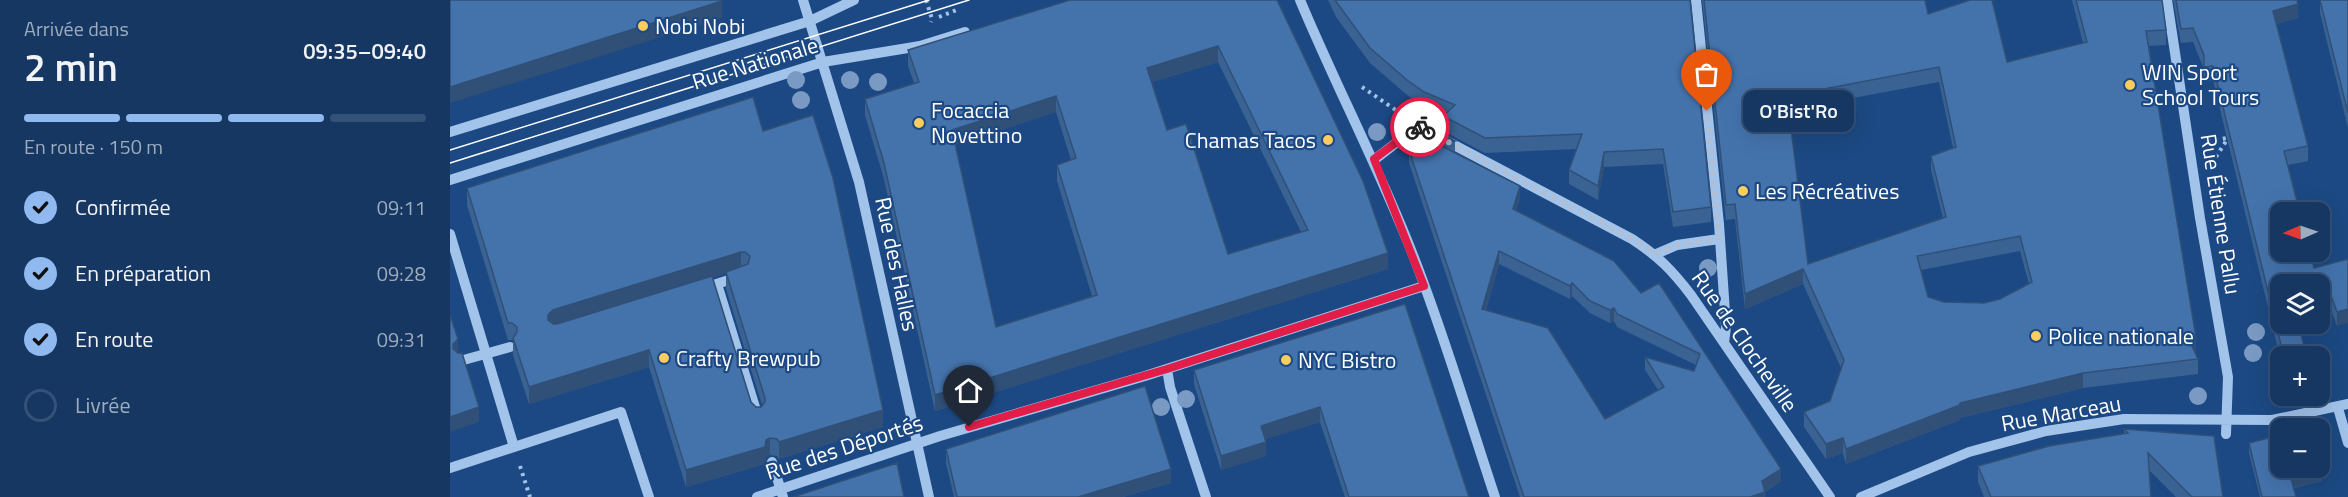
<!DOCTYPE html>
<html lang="fr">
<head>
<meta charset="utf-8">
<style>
  :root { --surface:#153762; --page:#22426b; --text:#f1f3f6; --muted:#9dacbe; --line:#345177; --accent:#90b9f0 }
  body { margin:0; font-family:"Titillium Web",sans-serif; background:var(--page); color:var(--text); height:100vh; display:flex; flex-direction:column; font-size:22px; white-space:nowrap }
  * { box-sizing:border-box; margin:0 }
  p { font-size:20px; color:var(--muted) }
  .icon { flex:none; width:33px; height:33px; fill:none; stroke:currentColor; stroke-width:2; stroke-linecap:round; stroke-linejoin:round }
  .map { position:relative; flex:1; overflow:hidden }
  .details { display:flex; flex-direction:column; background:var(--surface); width:450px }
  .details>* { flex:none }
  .needle { width:39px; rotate:268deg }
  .controls { position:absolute; left:1820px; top:202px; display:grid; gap:12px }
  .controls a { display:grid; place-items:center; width:60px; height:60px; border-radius:12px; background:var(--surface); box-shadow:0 6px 24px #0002,0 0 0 2px var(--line); font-size:30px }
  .pin { position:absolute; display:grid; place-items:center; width:51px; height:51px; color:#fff; margin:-62px -26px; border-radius:50% 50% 50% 0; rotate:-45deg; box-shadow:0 0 6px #0007 }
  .pin .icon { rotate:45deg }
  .courier { position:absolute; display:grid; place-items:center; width:60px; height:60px; margin:-30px; border:4px solid #e11d48; border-radius:50%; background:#fff; color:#222; box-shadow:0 2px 8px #0007 }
  .bubble { position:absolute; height:42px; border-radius:12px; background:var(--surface); box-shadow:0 6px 24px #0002,0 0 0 2px var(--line); font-size:20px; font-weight:600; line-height:42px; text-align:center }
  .head em { font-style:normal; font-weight:600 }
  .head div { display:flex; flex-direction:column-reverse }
  .head { display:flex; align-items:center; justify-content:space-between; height:102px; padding:0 24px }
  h1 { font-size:39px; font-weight:600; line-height:45px }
  .bar { display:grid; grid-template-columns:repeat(4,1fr); gap:9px 6px; align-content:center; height:72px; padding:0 24px }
  .bar i { height:8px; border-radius:4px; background:var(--line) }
  .bar .on { background:var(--accent) }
  .bar p { grid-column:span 4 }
  ol { padding:0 24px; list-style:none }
  li { display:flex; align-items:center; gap:18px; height:66px }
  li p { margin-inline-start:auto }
  li .icon { padding:6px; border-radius:50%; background:var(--accent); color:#111; stroke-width:4 }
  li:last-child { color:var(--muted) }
  li i { width:33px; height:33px; border:3px solid var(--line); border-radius:50% }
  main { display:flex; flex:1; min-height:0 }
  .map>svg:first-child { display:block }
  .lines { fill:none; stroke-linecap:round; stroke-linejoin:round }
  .path { stroke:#a2c3ea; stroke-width:4; stroke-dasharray:3 4.5; stroke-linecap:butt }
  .minor { stroke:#a2c3ea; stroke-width:10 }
  .tram { stroke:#fff; stroke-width:1.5 }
  .tree { fill:#7a9ac3 }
  .wall { fill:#3a6394; fill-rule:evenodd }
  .shaded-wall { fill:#305078 }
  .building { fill:#4473ac; stroke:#305078; stroke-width:1.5; fill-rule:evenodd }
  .done { stroke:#b0bfd4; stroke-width:6; stroke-dasharray:0 10.8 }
  .route { stroke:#e11d48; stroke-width:8 }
  .poi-dot { fill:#fbcd5f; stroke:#1c4983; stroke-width:2 }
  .labels { text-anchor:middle; stroke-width:4.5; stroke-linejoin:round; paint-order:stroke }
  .poi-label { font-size:22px; fill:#fff; stroke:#1c4983; text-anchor:start }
  .street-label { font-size:22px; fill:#fff; stroke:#1c4983 }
</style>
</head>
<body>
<main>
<section class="details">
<div class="head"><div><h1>2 min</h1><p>Arrivée dans</p></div><em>09:35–09:40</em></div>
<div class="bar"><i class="on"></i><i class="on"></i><i class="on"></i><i></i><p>En route · 150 m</p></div>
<ol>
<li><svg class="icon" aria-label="check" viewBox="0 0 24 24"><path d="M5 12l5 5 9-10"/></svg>Confirmée<p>09:11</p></li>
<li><svg class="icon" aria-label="check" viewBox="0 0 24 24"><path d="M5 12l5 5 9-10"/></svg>En préparation<p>09:28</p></li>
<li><svg class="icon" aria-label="check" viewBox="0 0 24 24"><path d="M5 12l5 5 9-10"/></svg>En route<p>09:31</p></li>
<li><i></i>Livrée</li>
</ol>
</section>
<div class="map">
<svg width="1898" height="497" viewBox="0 0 1898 497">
  <rect width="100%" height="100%" fill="#1c4983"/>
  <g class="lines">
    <path class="path" d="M476,0l6,19 -1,3
      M489,17l20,-8
      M912,87l41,28
      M1758,141l19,-3
      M1766,157l12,-19
      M70,466l10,31"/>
    <path class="minor" d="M353,0l56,182 70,315
      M850,0c36,86 79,168 113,255 31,79 55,161 82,242
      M1246,0l23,224 7,103 -2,16
      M1717,0l33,218 28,159 -2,57
      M0,132l360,-111 44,-21
      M924,160l44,-34 214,113c26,17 40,31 59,56l139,202
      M0,180l373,-118 97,-16 45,-14
      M0,234l64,213
      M1206,254l21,-9 42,-6
      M267,284l41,133
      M251,289l37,-12
      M10,361l50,-14
      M717,369l3,18 36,110
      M1888,408l10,35
      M322,462l11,35
      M0,468l171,-56 28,85
      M307,497l183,-61 205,-60 279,-90
      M1411,497l108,-45 77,-21 78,-12 148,1 76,-16"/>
    <path class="tram" d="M0,150l479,-150
      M0,163l519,-163"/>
  </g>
  <g class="tree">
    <circle cx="346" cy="80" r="9"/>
    <circle cx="400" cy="80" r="9"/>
    <circle cx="428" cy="82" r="9"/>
    <circle cx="351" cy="100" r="9"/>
    <circle cx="927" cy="132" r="9"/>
    <circle cx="1258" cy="268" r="9"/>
    <circle cx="1806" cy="332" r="9"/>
    <circle cx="1803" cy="353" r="9"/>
    <circle cx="1748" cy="396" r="9"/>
    <circle cx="736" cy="399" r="9"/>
    <circle cx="711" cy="407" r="9"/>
  </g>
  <path class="wall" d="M827,0l111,269 -453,142 -51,-232 -19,-64v-16l49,-16 -6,-17v-16zM768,62l83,170 -73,22 -61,-124 -15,-48zM606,112l15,48 -14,5v16l35,115 -96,31 -41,-182z
    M878,0h362l21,207v15l-38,5 -10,-63 -59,3 -6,33 -29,-16v-14l8,-21 -92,4 -42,-22v-15l1,-1 -20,-9 -17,-11 -37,-32 -34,-46z
    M1252,0h223l3,14 41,-14h23l15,62 76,-19 -11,-43h90l4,30v15l-17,1 47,306 -1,1 3,6v15l-115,14 -123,30v2l-114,44 -3,-11 -17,6 -22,-32v-15l26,-11 11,-33 -38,-84 -58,25 -10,-90 -9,1zM1489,82l14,66 -22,8v14l12,48 -135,46 -19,-154zM1570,251l9,33 -29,15 -16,4 -40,-1 -16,-5 -7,-27z
    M1723,0h124l1,18 -22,6 32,122v15l-20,4 26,103 34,-9 -11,67 -8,-22 -49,-19 24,72h-24l-67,-277 -9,2v-13l-11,-27 -12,1z
    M1870,0h28v128l-28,-115z
    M982,129l23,12v12l65,46 -4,11 125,83 18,-10 122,198 -16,11v5h-245l-111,-334v-13zM1049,264l71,35 2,-3 18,17 20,10 4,-2 3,6 79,38 -2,6 -49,-14v13l13,20 -53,29 -119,-109z
    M313,131l120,296 -104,32 -2,-3 -7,-1 -4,2 -1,7 -79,23 -37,-120 -120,37 -16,-49v-15h-5l-41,-135v-17zM276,273v16l36,116 -1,2h-5l-5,-5 -39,-124z
    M955,304l64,193h-124l-25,-75 -55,17 1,17 -45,14 -27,-86v-14z
    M1674,429l99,68h-47l-27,-27 2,27h-167l-6,-15v-16l146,-32z
    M1799,443l73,38 -28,7 2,9h-36l-11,-44z
    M496,449l225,34 -48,14h-169l-8,-34z"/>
  <path class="shaded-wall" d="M272,1v17l-272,85v-16z
    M1848,4v14l-25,7v-14z
    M768,46v16l-71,22v-16z
    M606,96v16l-104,34v-16z
    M1154,152v15l-6,33v-14z
    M1070,186v13l-7,22v-12z
    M1049,251v13l-17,58v-13z
    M291,252v17l-188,58 -5,5v-17l5,-5z
    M938,253v16l-453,142v-16z
    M1353,269v15l-58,25v-15z
    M1122,283v13l-2,3v-13z
    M1879,290v14l-10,3v-15z
    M1164,308v13l-4,2v-13z
    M1898,309v14l-11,3v-14z
    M1746,338v14l-7,3v-15z
    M8,339v15l-5,5v-15z
    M1854,347v10h-21v-4z
    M199,350v17l-120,37v-17z
    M1633,373v15l-123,30v2l-114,44v-15l114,-46z
    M29,407v15l-29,10v-15z
    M870,407v15l-59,19v-15z
    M433,410v17l-104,32v-17z
    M320,438v17l-4,2 -1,7 -79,23v-17l80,-30z
    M1393,438v15l-17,6v-15z
    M816,442v14l-45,14v-14z
    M721,469v14l-48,14h-45z
    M1331,469v12l-17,11 1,5h-15l12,-16z
    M1872,471v10l-31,7v-10z"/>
  <path class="building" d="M0,0h272v1l-272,86z
    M620,0h207l86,181 25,72 -453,142 -51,-232 -19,-64 54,-17 -11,-32zM768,46l90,184 -80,24 -42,-130 -19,6 -20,-62zM606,96l20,62 -19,7 40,130 -101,32 -44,-197z
    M885,0h355l21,207 -38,5 -10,-63 -59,3 -6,34 -29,-16 13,-36 -97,4 -42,-22 12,-11 -31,-13 -17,-12 -37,-32z
    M1254,0h221l3,14 42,-14h22l15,62 80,-20 -11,-42h86l4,30 -20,1 50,307 -7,2 9,19 -115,14 -123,30v2l-114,44 -3,-11 -17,6 -22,-32 26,-11 14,-41 -41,-91 -58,25 -10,-90 -9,1zM1489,67l17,80 -25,9 15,61 -138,47 -21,-168zM1570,236l12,46 -32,17 -16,4 -40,-1 -16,-5 -11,-41z
    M1726,0h121l1,4 -25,7 35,135 -24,5 16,62h-20v39h30l4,16 34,-9v50l-11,3 -8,-22 -10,2v-7h-39v39h19l5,23 -21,6 -70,-287 -9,1v-12l-11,-27 -12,1z
    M1870,0h28v113z
    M303,97l10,34 50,-16 20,63 50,232 -104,32 -2,-3 -7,-1 -4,2 -1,7 -79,23 -37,-120 -120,37 -16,-49 4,-6v-5l-5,-4h-4l-41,-135zM291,252h4l5,4 -2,8 -22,8 39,126v4l-4,5h-5l-5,-5 -39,-126 -155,48h-4l-5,-4v-5l5,-5z
    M982,129l23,12 -21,1 86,44 -7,23 101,52 27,32 18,-10 122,186 -19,12 3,11 -15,5h-226l-115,-347zM1049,251l71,35 2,-3 18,18 20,9 4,-2 3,6 83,40 -6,17 -49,-14 19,30 -59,32 -57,-91 -66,-19z
    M955,304l64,193h-120l-29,-90 -59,19 5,16 -45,14 -27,-86z
    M0,315l8,24 -5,5v5l5,4h4l17,54 -29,10z
    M695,386l26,83 -93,28h-121l-11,-48z
    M1674,429l90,7 9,61h-31l-44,-44 3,44h-160l-13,-31 71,-20 79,-13z
    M1830,435v33h39v-10l3,13 -31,7 5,19h-34l-13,-54z
    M447,463l7,34h-111z"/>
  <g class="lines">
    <path class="done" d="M970,127l212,112 24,15 21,-9 42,-6 -12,-128"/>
    <path class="route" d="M519,427l198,-58 257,-83 -50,-127 44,-33 2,1"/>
  </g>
  <g class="poi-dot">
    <circle cx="193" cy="26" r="6"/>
    <circle cx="1680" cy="85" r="6"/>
    <circle cx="469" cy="123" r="6"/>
    <circle cx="878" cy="140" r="6"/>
    <circle cx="1293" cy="191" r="6"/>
    <circle cx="1586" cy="336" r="6"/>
    <circle cx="214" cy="358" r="6"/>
    <circle cx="836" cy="360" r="6"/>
  </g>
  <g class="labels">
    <g class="poi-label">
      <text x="205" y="34">Nobi Nobi</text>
      <text x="1692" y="80">WIN Sport<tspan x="1692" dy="25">School Tours</tspan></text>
      <text x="481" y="118">Focaccia<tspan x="481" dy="25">Novettino</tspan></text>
      <text x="866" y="148" text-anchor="end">Chamas Tacos</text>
      <text x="1305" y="199">Les Récréatives</text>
      <text x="1598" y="344">Police nationale</text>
      <text x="226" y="366">Crafty Brewpub</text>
      <text x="848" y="368">NYC Bistro</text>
    </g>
    <g class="street-label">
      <text transform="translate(305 63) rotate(-17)" y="8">Rue Nationale</text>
      <text transform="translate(1771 214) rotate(81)" y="8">Rue Étienne Pallu</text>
      <text transform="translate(447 264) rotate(78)" y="8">Rue des Halles</text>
      <text transform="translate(1295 341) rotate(55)" y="8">Rue de Clocheville</text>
      <text transform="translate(1611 413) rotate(-10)" y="8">Rue Marceau</text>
      <text transform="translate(394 447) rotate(-18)" y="8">Rue des Déportés</text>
    </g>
  </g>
</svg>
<div class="controls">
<a><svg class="needle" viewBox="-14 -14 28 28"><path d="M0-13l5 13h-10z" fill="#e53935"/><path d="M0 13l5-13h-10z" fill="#9dacbe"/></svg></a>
<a><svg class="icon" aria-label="layers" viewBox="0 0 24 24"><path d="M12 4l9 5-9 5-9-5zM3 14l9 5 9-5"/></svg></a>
<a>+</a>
<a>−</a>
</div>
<div class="pin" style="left:1257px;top:111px;background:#ea580c"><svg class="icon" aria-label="bag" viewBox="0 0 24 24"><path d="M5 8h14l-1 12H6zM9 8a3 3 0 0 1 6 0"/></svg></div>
<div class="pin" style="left:519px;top:427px;background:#1f2937"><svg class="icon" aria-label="home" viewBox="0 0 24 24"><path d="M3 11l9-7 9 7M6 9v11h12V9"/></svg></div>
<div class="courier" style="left:970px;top:127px"><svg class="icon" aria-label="bike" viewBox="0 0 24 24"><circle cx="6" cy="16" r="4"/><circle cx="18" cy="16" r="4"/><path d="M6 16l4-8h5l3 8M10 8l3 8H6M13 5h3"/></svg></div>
<div class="bubble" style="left:1293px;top:90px;width:111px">O'Bist'Ro</div>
</div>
</main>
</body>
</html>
